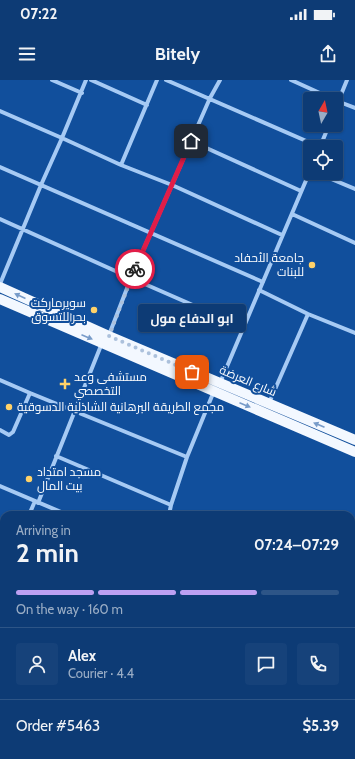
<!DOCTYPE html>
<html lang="en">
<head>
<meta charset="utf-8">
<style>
  :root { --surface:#0d3b75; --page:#16427a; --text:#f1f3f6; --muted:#9aadc5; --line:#2d5587; --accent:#bca0f2 }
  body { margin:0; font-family:Cabin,Cairo,sans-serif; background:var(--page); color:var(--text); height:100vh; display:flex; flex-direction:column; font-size:15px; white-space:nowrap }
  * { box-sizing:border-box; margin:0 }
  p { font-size:13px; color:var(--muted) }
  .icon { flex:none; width:22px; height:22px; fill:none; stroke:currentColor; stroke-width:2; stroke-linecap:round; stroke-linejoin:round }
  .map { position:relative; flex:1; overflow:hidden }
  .side { position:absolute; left:0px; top:431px; width:355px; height:248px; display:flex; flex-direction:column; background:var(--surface); border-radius:12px 12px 0 0; box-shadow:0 1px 3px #0004,0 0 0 1px var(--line) }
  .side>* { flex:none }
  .needle { width:26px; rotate:9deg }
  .fabs { position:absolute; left:303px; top:12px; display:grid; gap:8px }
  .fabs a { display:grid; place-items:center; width:40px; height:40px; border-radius:4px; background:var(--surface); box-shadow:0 1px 3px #0004,0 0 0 1px var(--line); font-size:20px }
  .pin { position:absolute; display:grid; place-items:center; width:34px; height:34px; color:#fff; margin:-17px; border-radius:8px; box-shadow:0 2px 6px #0006 }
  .courier { position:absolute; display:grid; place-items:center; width:40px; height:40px; margin:-20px; border:3px solid #e11d48; border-radius:50%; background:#fff; color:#222; box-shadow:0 1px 5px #0007 }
  .bubble { position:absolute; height:28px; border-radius:4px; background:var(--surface); box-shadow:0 1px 3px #0004,0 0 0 1px var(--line); font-size:13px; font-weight:700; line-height:28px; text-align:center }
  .headline em { font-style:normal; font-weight:700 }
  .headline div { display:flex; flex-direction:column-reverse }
  .headline { display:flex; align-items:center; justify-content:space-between; height:68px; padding:0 16px }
  h1 { font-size:26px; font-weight:700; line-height:30px }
  .bar { display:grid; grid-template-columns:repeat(4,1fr); gap:6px 4px; align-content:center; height:48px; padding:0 16px }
  .bar i { height:5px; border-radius:3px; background:var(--line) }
  .bar .current { background:var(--accent) }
  .bar p { grid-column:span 4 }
  .line { display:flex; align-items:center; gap:10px; padding:0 16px; border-top:1px solid var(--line) }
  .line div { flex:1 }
  .round { display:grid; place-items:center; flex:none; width:42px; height:42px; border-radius:4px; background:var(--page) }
  .status { display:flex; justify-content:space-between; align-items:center; height:28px; padding:0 20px; background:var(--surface); direction:ltr }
  .status svg { height:11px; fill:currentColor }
  header { display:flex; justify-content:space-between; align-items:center; height:52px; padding:0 16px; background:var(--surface); font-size:18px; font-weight:700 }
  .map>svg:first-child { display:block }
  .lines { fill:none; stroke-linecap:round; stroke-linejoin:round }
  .street { stroke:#a6caf4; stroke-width:4 }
  .primary { stroke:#f3f8ff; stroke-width:10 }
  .oneway { fill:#779bc9 }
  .done { stroke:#acc1dc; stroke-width:4; stroke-dasharray:0 7.2 }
  .route { stroke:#e11d48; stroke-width:5 }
  .poi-dot { fill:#ffd269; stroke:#114f9c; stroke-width:1.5 }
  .labels { text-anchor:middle; stroke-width:4; stroke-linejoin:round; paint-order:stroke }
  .poi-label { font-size:12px; fill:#fff; stroke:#114f9c; text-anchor:start }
  .street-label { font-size:12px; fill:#fff; stroke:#114f9c }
</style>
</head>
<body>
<div class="status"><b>07:22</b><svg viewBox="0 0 49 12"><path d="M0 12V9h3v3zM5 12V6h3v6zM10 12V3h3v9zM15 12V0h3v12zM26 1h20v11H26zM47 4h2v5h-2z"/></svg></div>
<header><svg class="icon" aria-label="menu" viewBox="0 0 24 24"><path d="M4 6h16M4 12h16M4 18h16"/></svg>Bitely<svg class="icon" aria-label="share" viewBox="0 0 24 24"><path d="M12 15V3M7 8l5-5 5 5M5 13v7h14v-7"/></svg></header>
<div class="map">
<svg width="355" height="679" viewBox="0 0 355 679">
  <rect width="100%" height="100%" fill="#114f9c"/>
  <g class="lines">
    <path class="street" d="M52,0l30,13
      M91,0l56,25
      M166,0l154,67
      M291,0l42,19
      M337,21l18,7
      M336,27l11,-27
      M0,31l62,27 59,27 51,20 110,50
      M191,61l110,50
      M320,67l9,-22
      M121,85l36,-85
      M0,87l263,115
      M317,93l38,16
      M292,134l63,29
      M0,139l131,59 112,49
      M0,204l41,-99 21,-47 24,-58
      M259,210l49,24 47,19
      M109,255l22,-57 79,-180 10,-18
      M0,300l30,13 157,64
      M220,303l90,-212
      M269,323l39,-89
      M0,350l9,5 4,-3 17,-39
      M56,376l115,49
      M0,406l68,29
      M38,423l64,-160
      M29,435l6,-14
      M169,435l2,-10 16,-48 27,-66
      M0,457l4,2
      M0,506l4,-10
      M351,508l4,-10
      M0,519l4,2
      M351,555l4,2
      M0,618l4,-3
      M351,620l4,1
      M246,675l2,4
      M349,675l6,2
      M62,679l1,-4
      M153,679l1,-4
      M191,679l19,-4"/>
    <path class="primary" d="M0,207l109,49 246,104
      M0,219l355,153"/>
  </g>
  <defs><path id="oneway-solid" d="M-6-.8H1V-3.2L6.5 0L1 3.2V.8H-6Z"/></defs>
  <g class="oneway">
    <use href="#oneway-solid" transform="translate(20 216) rotate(-156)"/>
    <use href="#oneway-solid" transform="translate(87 257) rotate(23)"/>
    <use href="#oneway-solid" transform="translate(245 325) rotate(23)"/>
    <use href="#oneway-solid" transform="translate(319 345) rotate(-157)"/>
  </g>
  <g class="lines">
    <path class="done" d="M135,189l-26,67 83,36"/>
    <path class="route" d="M135,189l56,-128"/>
  </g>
  <g class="poi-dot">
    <circle cx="312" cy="185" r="4"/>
    <circle cx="94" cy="230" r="4"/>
    <path d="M63 298h4v4h4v4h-4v4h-4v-4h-4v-4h4z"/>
    <circle cx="9" cy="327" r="4"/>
    <circle cx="29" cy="399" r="4"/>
  </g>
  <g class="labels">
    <g class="poi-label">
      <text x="304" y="182" text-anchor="end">جامعة الأحفاد<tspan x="304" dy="14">للبنات</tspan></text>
      <text x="86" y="227" text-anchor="end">سوپرمارکت<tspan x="86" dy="14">بحر للتسوق</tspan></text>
      <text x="74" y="301">مستشفى وعد<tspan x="74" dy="14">التخصصي</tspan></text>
      <text x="17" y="331">مجمع الطريقة البرهانية الشاذلية الدسوقية</text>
      <text x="37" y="396">مسجد امتداد<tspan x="37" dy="14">بيت المال</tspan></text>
    </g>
    <g class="street-label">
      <text transform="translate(248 301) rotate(23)" y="4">شارع العرضة</text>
    </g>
  </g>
</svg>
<div class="fabs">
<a><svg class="needle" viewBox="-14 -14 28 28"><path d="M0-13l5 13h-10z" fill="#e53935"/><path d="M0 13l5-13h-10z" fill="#9aadc5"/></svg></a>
<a><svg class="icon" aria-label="locate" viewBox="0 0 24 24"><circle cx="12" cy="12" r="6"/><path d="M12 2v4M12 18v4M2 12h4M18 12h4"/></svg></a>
</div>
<div class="pin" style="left:192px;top:292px;background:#ea580c"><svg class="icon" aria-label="bag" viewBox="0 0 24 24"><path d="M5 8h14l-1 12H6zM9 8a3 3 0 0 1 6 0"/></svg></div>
<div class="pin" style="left:191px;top:61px;background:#1f2937"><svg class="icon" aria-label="home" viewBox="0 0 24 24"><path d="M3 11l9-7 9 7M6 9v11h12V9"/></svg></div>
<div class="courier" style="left:135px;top:189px"><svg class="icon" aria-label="bike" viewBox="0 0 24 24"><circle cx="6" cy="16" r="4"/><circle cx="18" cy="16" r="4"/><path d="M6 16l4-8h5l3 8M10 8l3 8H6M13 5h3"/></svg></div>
<div class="bubble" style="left:138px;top:224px;width:108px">ابو الدفاع مول</div>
<section class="side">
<div class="headline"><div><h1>2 min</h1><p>Arriving in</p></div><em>07:24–07:29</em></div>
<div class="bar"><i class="current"></i><i class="current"></i><i class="current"></i><i></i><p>On the way · 160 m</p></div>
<div class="line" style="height:72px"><a class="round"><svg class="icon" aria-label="person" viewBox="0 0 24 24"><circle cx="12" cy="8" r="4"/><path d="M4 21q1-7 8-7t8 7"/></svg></a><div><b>Alex</b><p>Courier · 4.4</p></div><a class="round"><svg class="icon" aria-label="chat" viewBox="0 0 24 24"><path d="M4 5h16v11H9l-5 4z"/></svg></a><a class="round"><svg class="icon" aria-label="phone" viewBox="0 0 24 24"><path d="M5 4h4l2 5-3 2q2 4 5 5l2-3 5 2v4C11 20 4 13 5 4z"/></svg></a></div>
<div class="line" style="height:52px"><div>Order #5463</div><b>$5.39</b></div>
</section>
</div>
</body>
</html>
